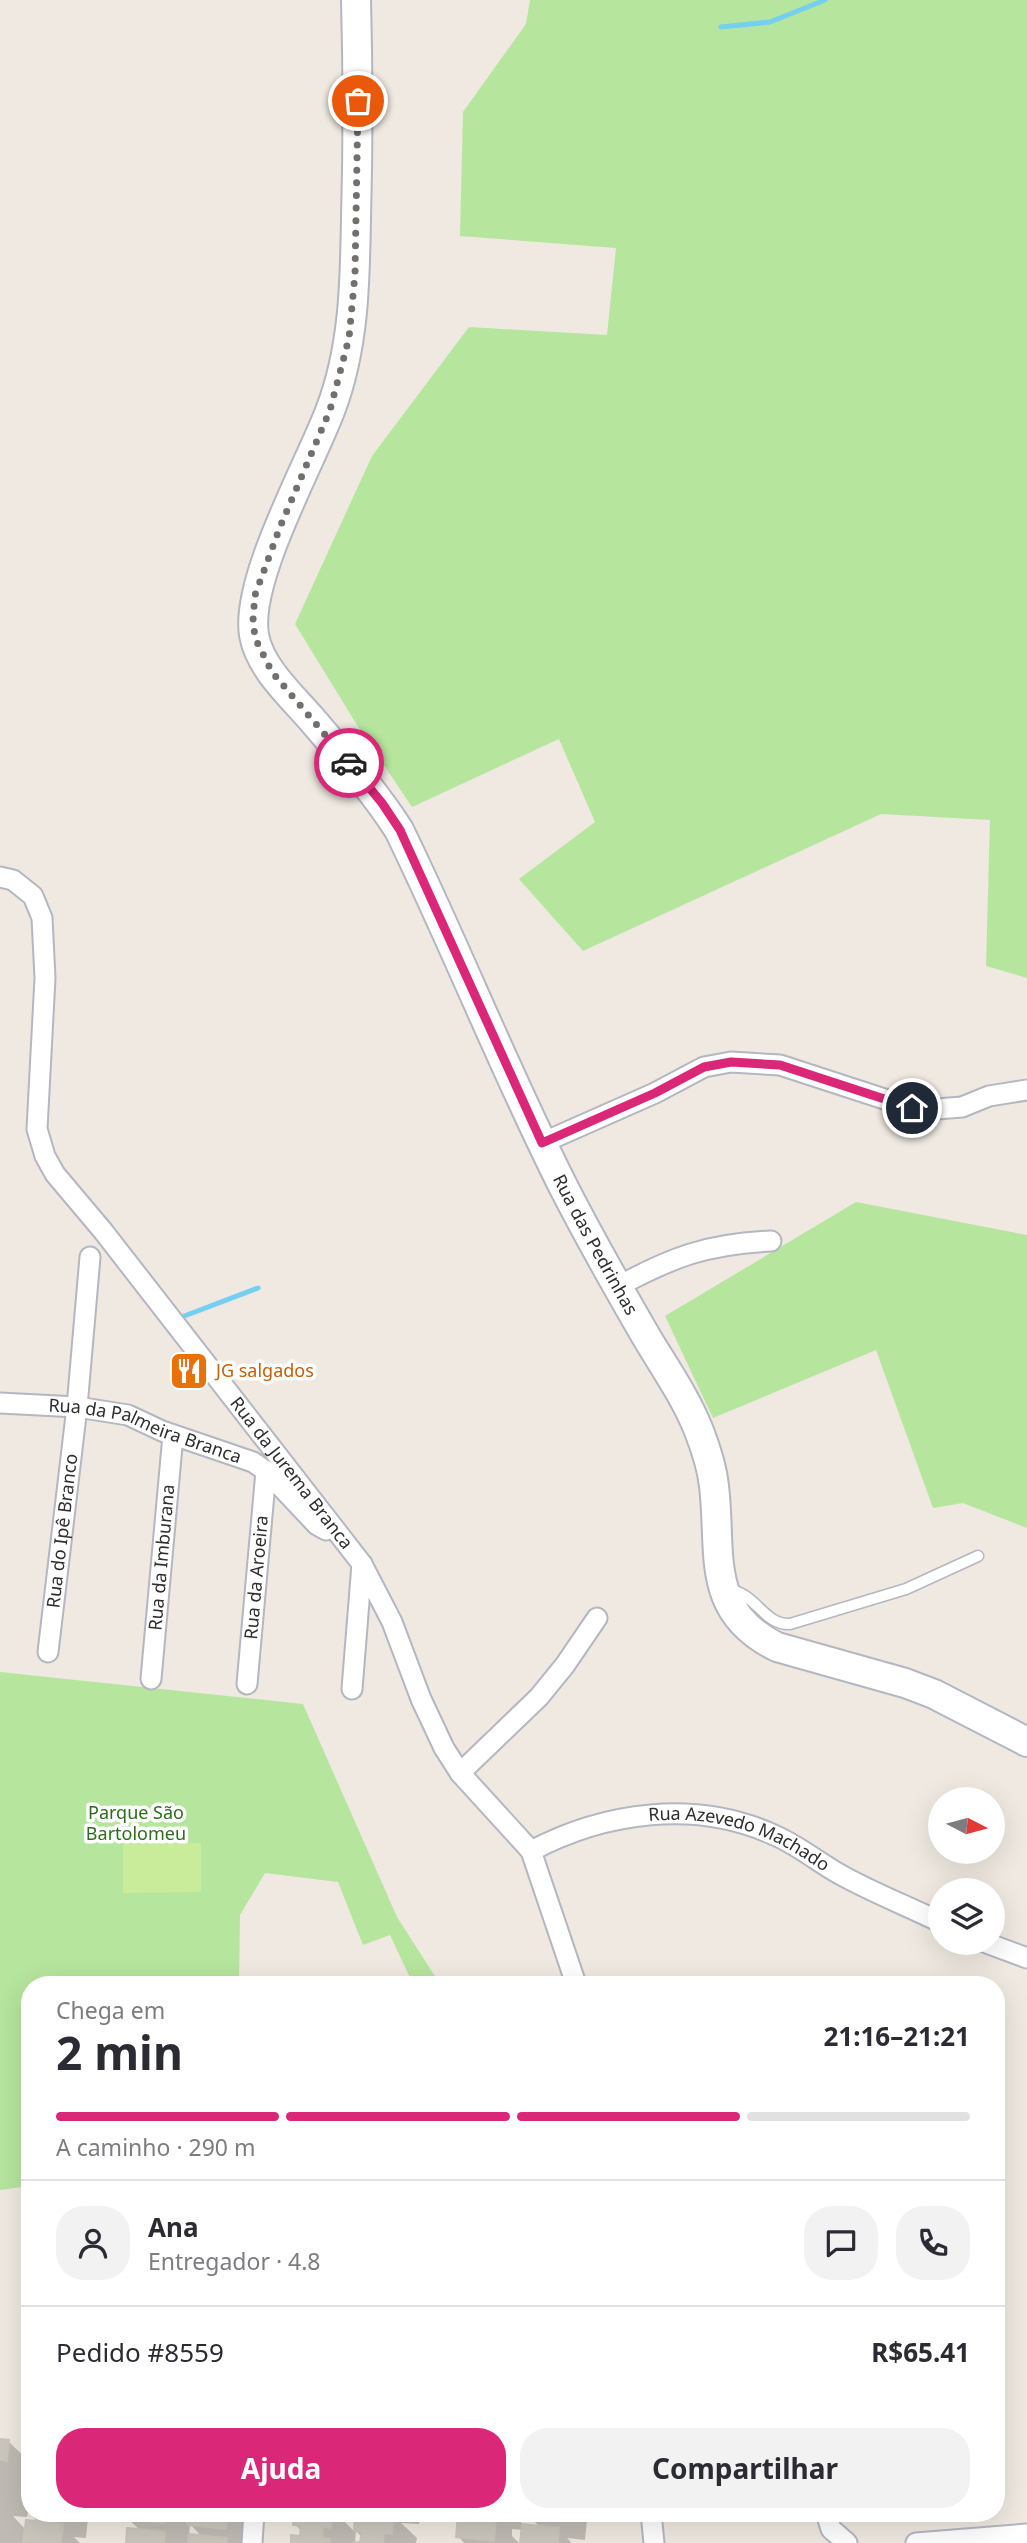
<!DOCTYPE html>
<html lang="pt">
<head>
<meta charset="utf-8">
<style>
  :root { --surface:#fff; --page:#f2f2f3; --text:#2b2b33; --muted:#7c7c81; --line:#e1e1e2; --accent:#db2777 }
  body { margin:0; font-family:"Noto Sans",sans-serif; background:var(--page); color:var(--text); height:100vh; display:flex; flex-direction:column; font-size:26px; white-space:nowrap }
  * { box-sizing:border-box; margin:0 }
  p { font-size:23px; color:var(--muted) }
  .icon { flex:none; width:38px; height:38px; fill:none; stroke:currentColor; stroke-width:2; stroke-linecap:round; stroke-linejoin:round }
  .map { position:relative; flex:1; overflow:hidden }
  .panel { position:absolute; left:21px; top:1976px; width:984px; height:546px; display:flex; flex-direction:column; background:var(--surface); border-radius:28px; box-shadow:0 7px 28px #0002 }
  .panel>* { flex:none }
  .needle { width:46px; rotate:96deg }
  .tools { position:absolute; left:928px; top:1787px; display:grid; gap:14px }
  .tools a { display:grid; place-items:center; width:77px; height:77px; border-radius:50%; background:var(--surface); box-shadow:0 7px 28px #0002; font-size:35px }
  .pin { position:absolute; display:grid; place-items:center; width:60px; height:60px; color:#fff; margin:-30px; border:4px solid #fff; border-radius:50%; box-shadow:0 2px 7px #0007 }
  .courier { position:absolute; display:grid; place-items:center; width:70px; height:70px; margin:-35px; border:5px solid #db2777; border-radius:50%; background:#fff; color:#222; box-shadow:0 2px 9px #0007 }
  .overview em { font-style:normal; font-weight:700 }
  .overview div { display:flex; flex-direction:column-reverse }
  .overview { display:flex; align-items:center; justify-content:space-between; height:119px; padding:0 35px }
  h1 { font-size:46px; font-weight:700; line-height:52px }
  .bar { display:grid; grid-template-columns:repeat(4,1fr); gap:10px 7px; align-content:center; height:84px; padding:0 35px }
  .bar i { height:9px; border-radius:5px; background:var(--line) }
  .bar .on { background:var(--accent) }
  .bar p { grid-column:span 4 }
  .line { display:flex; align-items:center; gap:18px; padding:0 35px; border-top:2px solid var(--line) }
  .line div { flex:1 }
  .round { display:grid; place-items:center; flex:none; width:74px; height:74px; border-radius:28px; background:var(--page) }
  .primary-button { display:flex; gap:14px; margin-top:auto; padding:14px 35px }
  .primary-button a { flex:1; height:80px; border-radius:28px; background:var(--accent); color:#fff; font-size:28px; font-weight:700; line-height:80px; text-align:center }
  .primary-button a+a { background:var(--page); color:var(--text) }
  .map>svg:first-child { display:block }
  .green { fill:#b6e59e }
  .pitch { fill:#c9ec9a }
  .shadow { fill:#0003; fill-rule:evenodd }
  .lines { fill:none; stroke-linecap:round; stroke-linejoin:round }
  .stream { stroke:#75cff0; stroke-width:5 }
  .building { fill:#cbc7bf; stroke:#cbc5ba; stroke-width:2 }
  .lane-casing { stroke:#b4b7c1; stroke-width:13 }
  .street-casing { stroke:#b4b7c1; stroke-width:23 }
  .secondary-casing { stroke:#b4b7c1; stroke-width:32 }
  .lane { stroke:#fff; stroke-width:10 }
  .street { stroke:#fff; stroke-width:19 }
  .secondary { stroke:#fff; stroke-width:28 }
  .done { stroke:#726f6d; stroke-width:7; stroke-dasharray:0 12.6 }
  .route { stroke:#db2777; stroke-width:9 }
  .labels { text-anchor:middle; stroke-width:7; stroke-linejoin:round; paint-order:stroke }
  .street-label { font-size:18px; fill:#2e2e2e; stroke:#fff }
  .food-label { font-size:18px; fill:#c56008; stroke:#fff; text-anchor:start }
  .park-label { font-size:18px; fill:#2c6e1b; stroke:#fff }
</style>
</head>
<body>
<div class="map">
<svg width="1027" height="2543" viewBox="0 0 1027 2543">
  <rect width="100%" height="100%" fill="#efe9e1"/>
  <path class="green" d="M530,0h497v978l-41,-12 4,-146 -109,-6 -298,137 -64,-72 76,-57 -36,-83 -147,68 -55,-82 -62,-101 77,-168 97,-129 138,8 9,-87 -156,-12 3,-124 63,-88z
    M856,1202l171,33v293l-64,-25 -30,5 -57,-158 -163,68 -48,-102z
    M0,1672l303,32 94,213 43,67h-27l-23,-49 -27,10 -25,-63 -73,-9 -25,42 -1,69h-209v202l-30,4z"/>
  <path class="pitch" d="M201,1843v49l-78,1v-49z"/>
  <path class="shadow" d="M0,2440l8,1 22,21v22l-7,-1 -1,6 6,6 2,-4v22h54l4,4 -2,21 -12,-1 6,6h-80zM28,2512l11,11 -13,7 -13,-14 14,1z
    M129,2513h54l-1,5 7,7 2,-12h62l-3,30h-123l14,-12 -13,-12zM190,2524l12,13 -13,-2z
    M296,2513h124l-1,11 -18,-1 16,15 -1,5h-54l1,-5 -7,-7 -1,12h-63l9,-5 1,-6 -7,-8zM340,2517l17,2 -2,13z
    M468,2513h54l-1,13 20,2 -15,-15h54l7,6 -2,21 -18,-2 5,5h-50l1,-13 -11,-1v7l7,7h-55l-6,-7z"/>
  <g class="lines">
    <path class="stream" d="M721,27l49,-5 55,-22
      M179,1318l79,-30"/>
  </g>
  <path class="building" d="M0,2439l9,1 -2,21 -7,-1z
    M127,2513h38l-1,10 -38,-4z
    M189,2513h39l-2,16 -38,-4z
    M294,2513h38l-1,15 -8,-1 -1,11 8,1 -1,4h-38v-8l9,1 1,-10 -8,-1z
    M355,2513h38l-1,21 -8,-1 -1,10h-31l8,-1 2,-10 -8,-1z
    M466,2513h22v4l8,1 -2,23 -38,-4 2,-23 8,1z
    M26,2520l37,4 -2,19 -38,-1z
    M522,2524l37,4 -1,15h-38z
    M127,2528l38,4 -1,11h-38z
    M189,2534l38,4 -1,5h-38z"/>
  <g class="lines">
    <g class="lane-casing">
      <path id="lane" d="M727,1589c31,5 36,36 63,35l116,-35 72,-33"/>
    </g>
    <g class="street-casing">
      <g id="street">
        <path id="s1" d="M0,877l13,3 20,16 9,22 3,60 -8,151 8,27 10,18 48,57 259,333 30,58 29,77 23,49 16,25 71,78 45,133"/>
        <path d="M542,1143l113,-50 49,-26 27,-5 49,3 132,43 25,1 25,-2 27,-11 38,-6"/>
        <path d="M617,1287c55,-30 90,-43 154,-46"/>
        <path id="s2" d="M0,1403l77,4 51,8 34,16 91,31 13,9 51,54 9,5"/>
        <path id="s3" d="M48,1652l29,-245 13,-150"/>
        <path id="s4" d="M151,1679l22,-244"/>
        <path id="s5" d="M247,1684l19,-213"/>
        <path d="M352,1689l10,-125"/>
        <path d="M460,1773l79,-76 26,-32 32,-47"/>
        <path id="s6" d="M531,1851c74,-39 164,-52 243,-16 24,10 45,28 69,41 31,17 64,30 97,46"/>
        <path d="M984,1942l43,16"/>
        <path d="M651,2513l3,30"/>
        <path d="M826,2513l5,16 16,14"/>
        <path d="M252,2543l2,-30"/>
        <path d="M916,2543l111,-9"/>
      </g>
    </g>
    <g class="secondary-casing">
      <g id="secondary">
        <path id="s7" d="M356,0c2,73 2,145 0,218 -1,65 -2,131 -26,193 -21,55 -85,169 -76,224 6,34 39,62 60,87 30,35 60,69 85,108 57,117 105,239 164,356 26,51 55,102 84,152 18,30 39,60 52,93 7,18 13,36 15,55 8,67 -10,125 63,161l128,36 29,11 93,48"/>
      </g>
    </g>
    <use href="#lane" class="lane"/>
    <use href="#street" class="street"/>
    <use href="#secondary" class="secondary"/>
  </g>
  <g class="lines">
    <path class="done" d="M349,763l-77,-91 -17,-34 -2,-20 2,-23 25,-68 50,-117 19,-72 6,-64 3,-173"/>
    <path class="route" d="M349,763l33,40 18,27 142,313 113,-50 49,-26 27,-5 49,3 132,43"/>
  </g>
  <defs>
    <g id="restaurant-square" transform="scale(2.0125)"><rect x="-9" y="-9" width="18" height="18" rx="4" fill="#e8710a" stroke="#fff"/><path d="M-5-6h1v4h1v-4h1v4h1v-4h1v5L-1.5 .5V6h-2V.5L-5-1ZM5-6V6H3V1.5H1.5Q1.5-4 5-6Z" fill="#fff"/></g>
  </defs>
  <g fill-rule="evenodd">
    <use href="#restaurant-square" x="189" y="1371"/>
  </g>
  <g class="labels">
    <g class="street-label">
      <text dy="6" stroke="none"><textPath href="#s7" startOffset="1356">Rua das Pedrinhas</textPath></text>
      <text dy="6" stroke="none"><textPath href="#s2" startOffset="149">Rua da Palmeira Branca</textPath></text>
      <text dy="6" stroke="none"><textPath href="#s1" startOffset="704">Rua da Jurema Branca</textPath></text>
      <text dy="6" stroke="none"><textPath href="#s3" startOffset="122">Rua do Ipê Branco</textPath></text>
      <text dy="6" stroke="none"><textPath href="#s4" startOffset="122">Rua da Imburana</textPath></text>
      <text dy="6" stroke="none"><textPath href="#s5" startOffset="107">Rua da Aroeira</textPath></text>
      <text dy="6" stroke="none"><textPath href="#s6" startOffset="219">Rua Azevedo Machado</textPath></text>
    </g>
    <g class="food-label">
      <text x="216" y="1377">JG salgados</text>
    </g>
    <g class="park-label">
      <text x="136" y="1819">Parque São<tspan x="136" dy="21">Bartolomeu</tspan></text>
    </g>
  </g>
</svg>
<div class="tools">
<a><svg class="needle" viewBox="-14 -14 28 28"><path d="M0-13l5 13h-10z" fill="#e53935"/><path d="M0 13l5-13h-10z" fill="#7c7c81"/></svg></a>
<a><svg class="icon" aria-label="layers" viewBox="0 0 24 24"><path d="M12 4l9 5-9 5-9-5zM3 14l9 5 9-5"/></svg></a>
</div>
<div class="pin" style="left:358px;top:101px;background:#ea580c"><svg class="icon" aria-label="bag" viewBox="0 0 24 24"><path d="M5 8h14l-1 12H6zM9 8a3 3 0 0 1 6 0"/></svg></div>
<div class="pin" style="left:912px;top:1108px;background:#1f2937"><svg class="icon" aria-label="home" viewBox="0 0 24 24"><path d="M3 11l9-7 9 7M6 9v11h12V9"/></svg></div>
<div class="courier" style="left:349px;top:763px"><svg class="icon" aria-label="car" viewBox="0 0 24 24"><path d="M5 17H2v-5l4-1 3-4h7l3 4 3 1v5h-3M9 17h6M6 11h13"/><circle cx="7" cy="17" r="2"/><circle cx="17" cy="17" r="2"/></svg></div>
<section class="panel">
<div class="overview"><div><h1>2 min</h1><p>Chega em</p></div><em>21:16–21:21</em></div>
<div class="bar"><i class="on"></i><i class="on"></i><i class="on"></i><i></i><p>A caminho · 290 m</p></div>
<div class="line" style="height:126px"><a class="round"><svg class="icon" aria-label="person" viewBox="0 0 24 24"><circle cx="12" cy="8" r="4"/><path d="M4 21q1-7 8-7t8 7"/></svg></a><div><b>Ana</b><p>Entregador · 4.8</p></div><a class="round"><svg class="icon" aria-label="chat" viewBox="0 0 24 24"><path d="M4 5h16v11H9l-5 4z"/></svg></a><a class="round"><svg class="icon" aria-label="phone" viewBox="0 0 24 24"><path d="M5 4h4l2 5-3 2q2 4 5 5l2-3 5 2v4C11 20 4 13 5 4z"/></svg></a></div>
<div class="line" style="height:91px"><div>Pedido #8559</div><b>R$65.41</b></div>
<div class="primary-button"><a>Ajuda</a><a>Compartilhar</a></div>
</section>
</div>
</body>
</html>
